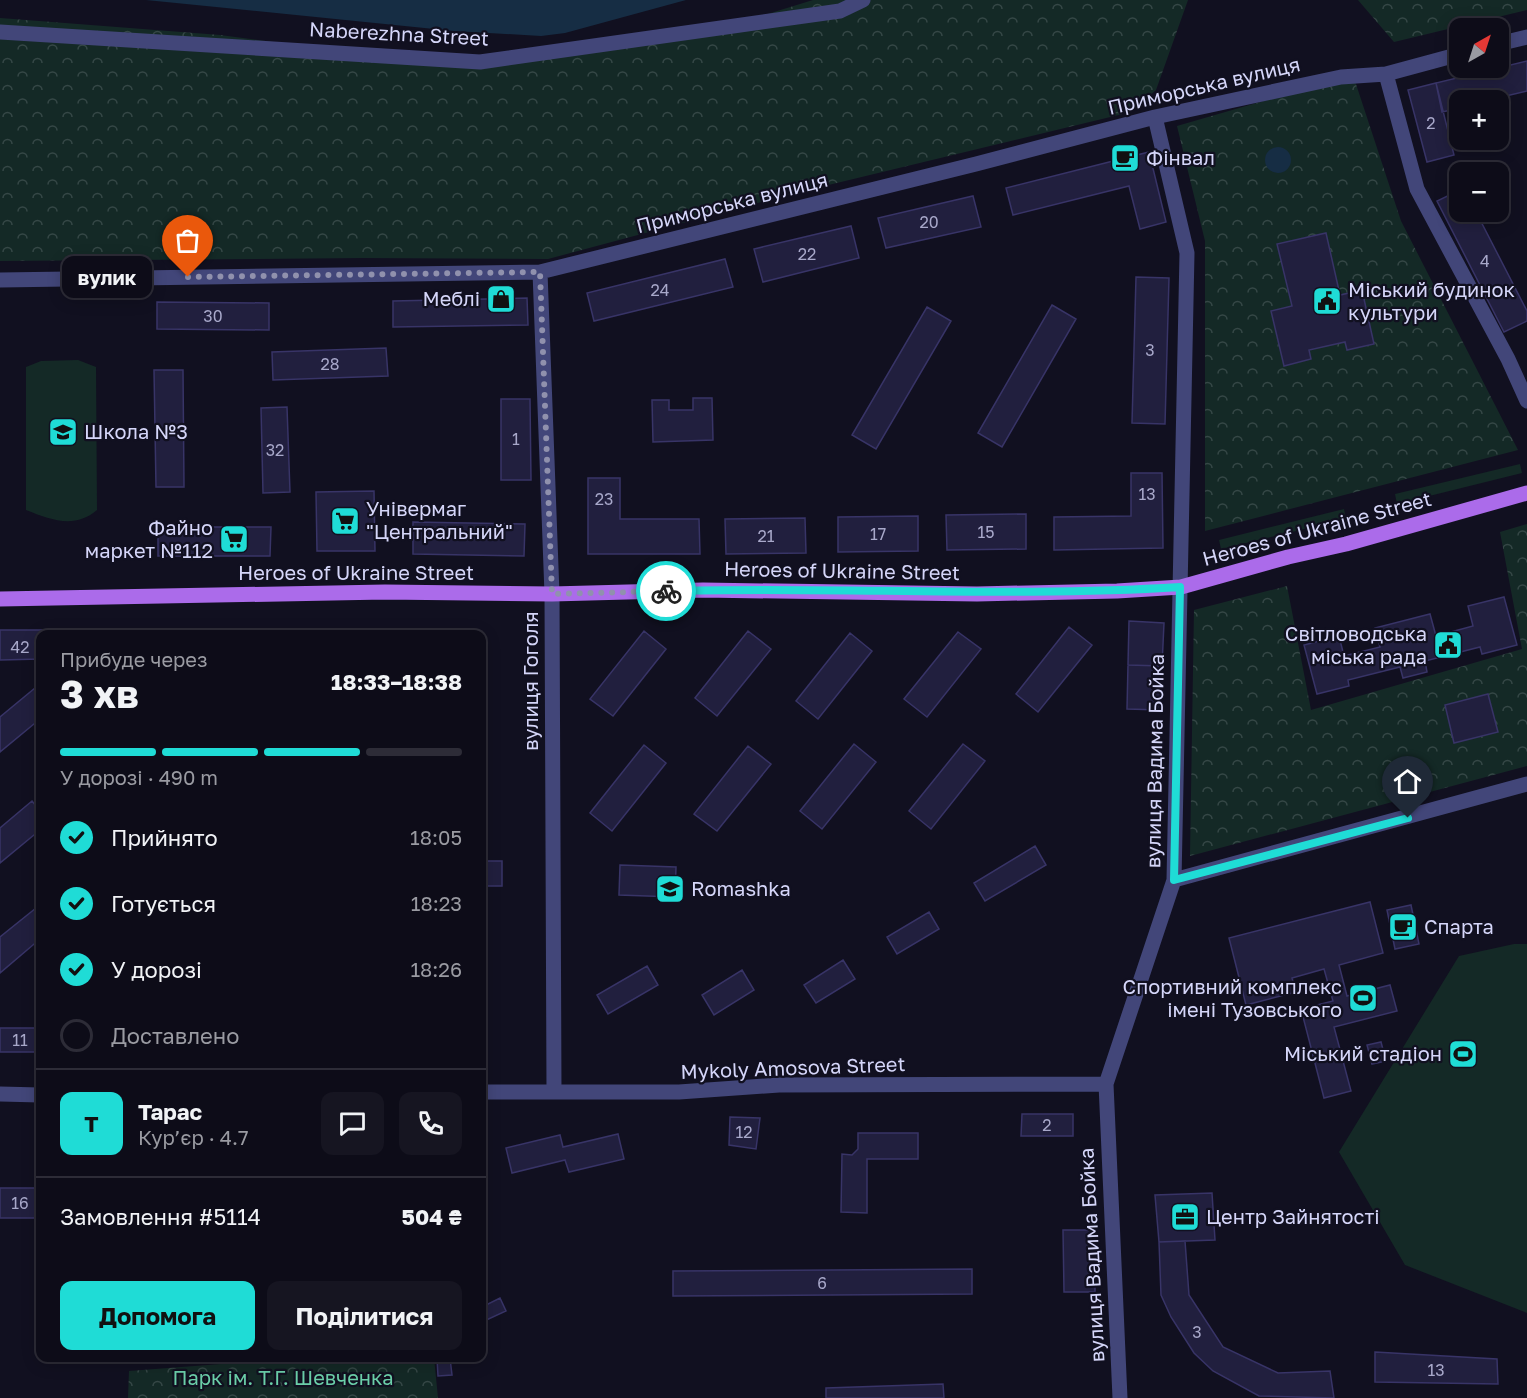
<!DOCTYPE html>
<html lang="uk">
<head>
<meta charset="utf-8">
<style>
  :root { --surface:#0d0c18; --page:#161521; --text:#f1f3f6; --muted:#9a9ba2; --line:#2d2c37; --accent:#1fdcd6 }
  body { margin:0; font-family:"Golos Text",sans-serif; background:var(--page); color:var(--text); height:100vh; display:flex; flex-direction:column; font-size:22px; white-space:nowrap }
  * { box-sizing:border-box; margin:0 }
  p { font-size:20px; color:var(--muted) }
  .icon { flex:none; width:33px; height:33px; fill:none; stroke:currentColor; stroke-width:2; stroke-linecap:round; stroke-linejoin:round }
  .map { position:relative; flex:1; overflow:hidden }
  .panel { position:absolute; left:36px; top:630px; width:450px; height:732px; display:flex; flex-direction:column; background:var(--surface); border-radius:12px; box-shadow:0 3px 15px #0003,0 0 0 2px var(--line) }
  .panel>* { flex:none }
  .needle { width:39px; rotate:39deg }
  .tools { position:absolute; left:1449px; top:18px; display:grid; gap:12px }
  .tools a { display:grid; place-items:center; width:60px; height:60px; border-radius:12px; background:var(--surface); box-shadow:0 3px 15px #0003,0 0 0 2px var(--line); font-size:30px }
  .pin { position:absolute; display:grid; place-items:center; width:51px; height:51px; color:#fff; margin:-62px -26px; border-radius:50% 50% 50% 0; rotate:-45deg; box-shadow:0 0 6px #0007 }
  .pin .icon { rotate:45deg }
  .courier { position:absolute; display:grid; place-items:center; width:60px; height:60px; margin:-30px; border:4px solid #1fdcd6; border-radius:50%; background:#fff; color:#222; box-shadow:0 2px 8px #0007 }
  .bubble { position:absolute; height:42px; border-radius:12px; background:var(--surface); box-shadow:0 3px 15px #0003,0 0 0 2px var(--line); font-size:20px; font-weight:700; line-height:42px; text-align:center }
  .head em { font-style:normal; font-weight:700 }
  .head div { display:flex; flex-direction:column-reverse }
  .head { display:flex; align-items:center; justify-content:space-between; height:102px; padding:0 24px }
  h1 { font-size:39px; font-weight:700; line-height:45px }
  .bar { display:grid; grid-template-columns:repeat(4,1fr); gap:9px 6px; align-content:center; height:72px; padding:0 24px }
  .bar i { height:8px; border-radius:4px; background:var(--line) }
  .bar .active { background:var(--accent) }
  .bar p { grid-column:span 4 }
  .line { display:flex; align-items:center; gap:15px; padding:0 24px; border-top:2px solid var(--line) }
  .line div { flex:1 }
  .round { display:grid; place-items:center; flex:none; width:63px; height:63px; border-radius:12px; background:var(--page) }
  ol { padding:0 24px; list-style:none }
  li { display:flex; align-items:center; gap:18px; height:66px }
  li p { margin-inline-start:auto }
  li .icon { padding:6px; border-radius:50%; background:var(--accent); color:#111; stroke-width:4 }
  li:last-child { color:var(--muted) }
  li i { width:33px; height:33px; border:3px solid var(--line); border-radius:50% }
  .primary-button { display:flex; gap:12px; margin-top:auto; padding:12px 24px }
  .primary-button a { flex:1; height:69px; border-radius:12px; background:var(--accent); color:#111; font-size:24px; font-weight:700; line-height:69px; text-align:center }
  .primary-button a+a { background:var(--page); color:var(--text) }
  .map>svg:first-child { display:block }
  .grass { fill:#142926 }
  .forest { fill:url(#forest-crowns) }
  .water { fill:#162d44 }
  .building { fill:#211f3e; stroke:#383467; stroke-width:1.5 }
  .lines { fill:none; stroke-linecap:round; stroke-linejoin:round }
  .minor { stroke:#424679; stroke-width:15 }
  .major { stroke:#ab6bea; stroke-width:15 }
  .done { stroke:#9091ad; stroke-width:6; stroke-dasharray:0 10.8 }
  .route { stroke:#1fdcd6; stroke-width:8 }
  .labels { text-anchor:middle; stroke-width:4.5; stroke-linejoin:round; paint-order:stroke }
  .number-label { font-size:16px; fill:#a8a8ca }
  .street-label { font-size:20px; fill:#d5d6f9; stroke:#111020 }
  .poi-label { font-size:20px; fill:#d5d6f9; stroke:#111020; text-anchor:start }
  .park-label { font-size:20px; fill:#6bcfa9; stroke:#111020 }
</style>
</head>
<body>
<div class="map">
<svg width="1527" height="1398" viewBox="0 0 1527 1398">
  <defs>
    <pattern id="forest-crowns" width="20" height="18" patternUnits="userSpaceOnUse" patternTransform="scale(1.5)"><rect width="20" height="18" fill="#142926"/><path d="M2 6a3 3 0 1 1 6 0M12 15a3 3 0 1 1 6 0" fill="none" stroke="#354746"/></pattern>
  </defs>
  <rect width="100%" height="100%" fill="#111020"/>
  <path class="grass" d="M78,360l18,7 1,143c-22,19 -46,10 -71,0v-143l15,-6z
    M1520,464l2,9 -125,31 -2,-10z
    M1344,509l2,10 -125,30 -2,-9z
    M1514,944h13v369l-122,-48 -66,-113 120,-196z"/>
  <path class="forest" d="M813,0h375l-32,90 -25,22 -344,83 -239,64 -186,-1 -362,3v-243l220,17 262,34 279,-53z
    M1358,0h169v10l-133,32z
    M1353,75l48,146 117,229 -313,81v-290l-28,-115z
    M1527,524v242l-337,90 4,-246 93,-24 24,124 211,-61 -22,-117z
    M222,1358h212l4,40h-310l1,-27 92,-7z"/>
  <path class="water" d="M146,0h540l-121,33 -24,3 -87,-5z
    M1265 160a13 13 0 1 1 26 0a13 13 0 1 1-26 0Z"/>
  <path class="building" d="M1527,61v30l-38,9h-29v8l-18,4 -6,-29z
    M1436,83l18,72 -27,7 -19,-72z
    M1149,152l17,70 -26,7 -11,-43 -116,29 -7,-27z
    M1460,190v22h16l51,99v10l-23,11 -67,-131z
    M973,196l8,31 -95,21 -8,-30z
    M851,226l8,32 -96,24 -9,-33z
    M1326,233l14,62 22,-5 12,54 -27,6 -2,-8 -36,8 2,9 -27,7 -13,-55 21,-5 -15,-62z
    M725,259l8,28 -139,34 -7,-28z
    M1136,277l33,1 -4,146 -33,-1z
    M527,298l1,27 -135,2v-26z
    M157,302l112,1v27l-112,-1z
    M1052,305l24,14 -74,128 -24,-14z
    M927,307l24,14 -75,128 -24,-14z
    M386,348l2,28 -115,4 -1,-28z
    M154,370h29l1,117h-28z
    M693,398h19l1,42 -60,2 -1,-42h17v10h24z
    M501,399h29l1,81h-30z
    M287,407l3,85 -27,1 -2,-85z
    M1131,473h31l1,75 -109,2v-33l77,-1z
    M588,478h32v41h79l1,35h-112z
    M374,491l1,60h-58l-1,-59z
    M1026,514v35l-79,1 -1,-35z
    M918,516v35l-80,1v-35z
    M805,518l1,35 -80,1 -1,-35z
    M413,522l112,2 -1,32 -111,-2z
    M158,527h113l-1,29h-112z
    M1504,597l13,48 -35,9 -2,-7 -55,14 2,11 -24,6 -3,-11 -52,13 1,6 -32,8 -13,-49 35,-9 5,20 36,-9 -5,-19 55,-14 6,22 37,-10 -5,-20z
    M1129,621l35,2 -2,43 -34,-1z
    M1069,627l23,18 -54,67 -22,-18z
    M0,630h45v4h-5v25l-40,1z
    M644,631l22,18 -53,67 -23,-17z
    M748,631l23,18 -54,67 -22,-18z
    M958,632l23,17 -54,68 -23,-18z
    M850,633l22,18 -54,68 -22,-18z
    M1128,665l34,1 -1,44 -34,-1z
    M35,688l5,6v25l-40,33v-35z
    M1488,694l10,38 -44,11 -9,-38z
    M854,744l22,18 -54,67 -22,-18z
    M963,744l22,17 -54,68 -22,-18z
    M644,745l22,18 -54,68 -22,-18z
    M748,746l23,18 -54,67 -23,-17z
    M482,784l3,77h17v25h-20z
    M32,801l8,10v19l-40,33v-35z
    M1035,846l11,19 -61,36 -11,-18z
    M620,865l56,2 -1,30 -56,-2z
    M1370,902l13,51 -44,12 8,31 43,-11 7,26 -63,16 17,64 -27,7 -23,-89 32,-8 -9,-32 -32,9 4,14 -50,13 -17,-67z
    M1411,905l8,39 -24,5 -8,-39z
    M36,908l4,5v26l-40,34v-36z
    M929,912l10,17 -42,25 -10,-17z
    M843,960l12,19 -39,24 -12,-18z
    M647,966l11,19 -50,29 -11,-19z
    M742,970l12,20 -40,25 -12,-20z
    M0,1028h40v24h-40z
    M1381,1042l5,19 -14,3 -5,-19z
    M1022,1114h51v22h-52z
    M730,1117l30,1 -4,31 -27,-4z
    M858,1133h60v26h-51v54l-26,-1 1,-58 10,1 6,-6z
    M618,1134l6,25 -55,13 -4,-12 -53,13 -6,-25 54,-13 3,12z
    M0,1188h40v30h-40z
    M1212,1193l3,47 -56,2 -4,-47z
    M1063,1230h32v62h-31z
    M1185,1241l4,54 34,52 55,26 52,-2 4,27 -75,-2 -46,-25 -19,-18 -23,-36 -10,-22 -2,-53z
    M972,1269v25l-299,2v-25z
    M500,1298l6,13 -24,11v-15z
    M1375,1352l122,7 1,25 -123,-2z
    M437,1358h13l2,17 -14,1z
    M943,1384l1,14h-118v-10z"/>
  <g class="lines">
    <path class="minor" d="M0,32l480,30 360,-51 23,-11
      M1498,44l29,-7
      M1386,74l31,115 91,170 19,42
      M540,272l12,322 2,497
      M0,280l540,-8 436,-108 179,-47 186,-40 45,-3 74,-20
      M1174,880l353,-96
      M482,1092h197l100,-7 327,-1
      M0,1094l40,1
      M1120,1398l-14,-314 68,-204 13,-627 -32,-136"/>
    <path class="major" d="M0,599l385,-7 167,2 151,-4 274,4 140,-3 64,-4 107,-30 58,-13 181,-51"/>
  </g>
  <g class="lines">
    <path class="done" d="M188,277l352,-5 12,322 114,-3"/>
    <path class="route" d="M666,591c172,-5 343,7 514,-4l-6,293 234,-62"/>
  </g>
  <defs>
    <g id="cafe-square" transform="scale(1.5)"><rect x="-9" y="-9" width="18" height="18" rx="4" fill="#1fdcd6" stroke="#111020"/><path d="M-5.5-4.5H6V0H3Q3 3.5 0 3.5H-2.5Q-5.5 3.5-5.5 0ZM3-3.2v2h1.7v-2ZM-6 4.5H4V6H-6Z" fill="#111"/></g>
    <g id="shop-square" transform="scale(1.5)"><rect x="-9" y="-9" width="18" height="18" rx="4" fill="#1fdcd6" stroke="#111020"/><path d="M-5-2.5h2.3a2.7 3.5 0 0 1 5.4 0H5L5.5 6h-11ZM-1.5-2.5h3a1.5 2.3 0 0 0-3 0Z" fill="#111"/></g>
    <g id="civic-square" transform="scale(1.5)"><rect x="-9" y="-9" width="18" height="18" rx="4" fill="#1fdcd6" stroke="#111020"/><path d="M-.6-6.5H3V-4.5H.6V-3L4-1V1h2V6H-6V1h2V-1L-.6-3ZM-1.2 2.5V6h2.4V2.5Z" fill="#111"/></g>
    <g id="school-square" transform="scale(1.5)"><rect x="-9" y="-9" width="18" height="18" rx="4" fill="#1fdcd6" stroke="#111020"/><path d="M0-5L7-2L0 1L-7-2ZM-4 1L0 2.5L4 1V4Q0 6-4 4Z" fill="#111"/></g>
    <g id="supermarket-square" transform="scale(1.5)"><rect x="-9" y="-9" width="18" height="18" rx="4" fill="#1fdcd6" stroke="#111020"/><path d="M-6-5.5h2.5l.6 2H6L4.5 2H-2.5L-4.4-4H-6ZM-1.5 3.2a1.3 1.3 0 1 0 .1 0ZM3 3.2a1.3 1.3 0 1 0 .1 0Z" fill="#111"/></g>
    <g id="stadium-square" transform="scale(1.5)"><rect x="-9" y="-9" width="18" height="18" rx="4" fill="#1fdcd6" stroke="#111020"/><path d="M0-5a6.5 5 0 1 0 0 10a6.5 5 0 1 0 0-10ZM-3.5-1.8h7v3.6h-7Z" fill="#111"/></g>
    <g id="office-square" transform="scale(1.5)"><rect x="-9" y="-9" width="18" height="18" rx="4" fill="#1fdcd6" stroke="#111020"/><path d="M-6-3h4V-5.5h4V-3h4V5H-6ZM-1-4.5V-3h2v-1.5ZM-6 0V1H6V0Z" fill="#111"/></g>
  </defs>
  <g fill-rule="evenodd">
    <use href="#cafe-square" x="1125" y="158"/>
    <use href="#shop-square" x="501" y="299"/>
    <use href="#civic-square" x="1327" y="301"/>
    <use href="#school-square" x="63" y="432"/>
    <use href="#supermarket-square" x="345" y="521"/>
    <use href="#supermarket-square" x="234" y="539"/>
    <use href="#civic-square" x="1448" y="645"/>
    <use href="#school-square" x="670" y="889"/>
    <use href="#cafe-square" x="1403" y="927"/>
    <use href="#stadium-square" x="1363" y="998"/>
    <use href="#stadium-square" x="1463" y="1054"/>
    <use href="#office-square" x="1185" y="1217"/>
  </g>
  <g class="labels">
    <g class="number-label">
      <text x="1431" y="129">2</text>
      <text x="929" y="228">20</text>
      <text x="807" y="260">22</text>
      <text x="1485" y="267">4</text>
      <text x="660" y="296">24</text>
      <text x="213" y="322">30</text>
      <text x="1150" y="356">3</text>
      <text x="330" y="370">28</text>
      <text x="516" y="445">1</text>
      <text x="275" y="456">32</text>
      <text x="1147" y="500">13</text>
      <text x="604" y="505">23</text>
      <text x="986" y="538">15</text>
      <text x="878" y="540">17</text>
      <text x="766" y="542">21</text>
      <text x="20" y="653">42</text>
      <text x="20" y="1046">11</text>
      <text x="1047" y="1131">2</text>
      <text x="744" y="1138">12</text>
      <text x="20" y="1209">16</text>
      <text x="822" y="1289">6</text>
      <text x="1197" y="1338">3</text>
      <text x="1436" y="1376">13</text>
    </g>
    <g class="street-label">
      <text transform="translate(399 34) rotate(3)" y="7">Naberezhna Street</text>
      <text transform="translate(1204 86) rotate(-13)" y="7">Приморська вулиця</text>
      <text transform="translate(732 203) rotate(-14)" y="7">Приморська вулиця</text>
      <text transform="translate(1317 529) rotate(-15)" y="7">Heroes of Ukraine Street</text>
      <text transform="translate(842 571) rotate(1)" y="7">Heroes of Ukraine Street</text>
      <text x="356" y="580">Heroes of Ukraine Street</text>
      <text transform="translate(531 681) rotate(-90)" y="7">вулиця Гоголя</text>
      <text transform="translate(1155 761) rotate(-89)" y="7">вулиця Вадима Бойка</text>
      <text transform="translate(793 1068) rotate(-2)" y="7">Mykoly Amosova Street</text>
      <text transform="translate(1092 1255) rotate(-93)" y="7">вулиця Вадима Бойка</text>
    </g>
    <g class="poi-label">
      <text x="1146" y="165">Фінвал</text>
      <text x="1348" y="297">Міський будинок<tspan x="1348" dy="23">культури</tspan></text>
      <text x="480" y="306" text-anchor="end">Меблі</text>
      <text x="84" y="439">Школа №3</text>
      <text x="366" y="516">Універмаг<tspan x="366" dy="23">"Центральний"</tspan></text>
      <text x="213" y="535" text-anchor="end">Файно<tspan x="213" dy="23">маркет №112</tspan></text>
      <text x="1427" y="641" text-anchor="end">Світловодська<tspan x="1427" dy="23">міська рада</tspan></text>
      <text x="691" y="896">Romashka</text>
      <text x="1424" y="934">Спарта</text>
      <text x="1342" y="994" text-anchor="end">Спортивний комплекс<tspan x="1342" dy="23">імені Тузовського</tspan></text>
      <text x="1442" y="1061" text-anchor="end">Міський стадіон</text>
      <text x="1206" y="1224">Центр Зайнятості</text>
    </g>
    <g class="park-label">
      <text x="283" y="1385">Парк ім. Т.Г. Шевченка</text>
    </g>
  </g>
</svg>
<div class="tools">
<a><svg class="needle" viewBox="-14 -14 28 28"><path d="M0-13l5 13h-10z" fill="#e53935"/><path d="M0 13l5-13h-10z" fill="#9a9ba2"/></svg></a>
<a>+</a>
<a>−</a>
</div>
<div class="pin" style="left:188px;top:277px;background:#ea580c"><svg class="icon" aria-label="bag" viewBox="0 0 24 24"><path d="M5 8h14l-1 12H6zM9 8a3 3 0 0 1 6 0"/></svg></div>
<div class="pin" style="left:1408px;top:818px;background:#1f2937"><svg class="icon" aria-label="home" viewBox="0 0 24 24"><path d="M3 11l9-7 9 7M6 9v11h12V9"/></svg></div>
<div class="courier" style="left:666px;top:591px"><svg class="icon" aria-label="bike" viewBox="0 0 24 24"><circle cx="6" cy="16" r="4"/><circle cx="18" cy="16" r="4"/><path d="M6 16l4-8h5l3 8M10 8l3 8H6M13 5h3"/></svg></div>
<div class="bubble" style="left:62px;top:256px;width:90px">вулик</div>
<section class="panel">
<div class="head"><div><h1>3 хв</h1><p>Прибуде через</p></div><em>18:33–18:38</em></div>
<div class="bar"><i class="active"></i><i class="active"></i><i class="active"></i><i></i><p>У дорозі · 490 m</p></div>
<ol>
<li><svg class="icon" aria-label="check" viewBox="0 0 24 24"><path d="M5 12l5 5 9-10"/></svg>Прийнято<p>18:05</p></li>
<li><svg class="icon" aria-label="check" viewBox="0 0 24 24"><path d="M5 12l5 5 9-10"/></svg>Готується<p>18:23</p></li>
<li><svg class="icon" aria-label="check" viewBox="0 0 24 24"><path d="M5 12l5 5 9-10"/></svg>У дорозі<p>18:26</p></li>
<li><i></i>Доставлено</li>
</ol>
<div class="line" style="height:108px"><b class="round" style="background:var(--accent);color:#111">Т</b><div><b>Тарас</b><p>Кур’єр · 4.7</p></div><a class="round"><svg class="icon" aria-label="chat" viewBox="0 0 24 24"><path d="M4 5h16v11H9l-5 4z"/></svg></a><a class="round"><svg class="icon" aria-label="phone" viewBox="0 0 24 24"><path d="M5 4h4l2 5-3 2q2 4 5 5l2-3 5 2v4C11 20 4 13 5 4z"/></svg></a></div>
<div class="line" style="height:78px"><div>Замовлення #5114</div><b>504 ₴</b></div>
<div class="primary-button"><a>Допомога</a><a>Поділитися</a></div>
</section>
</div>
</body>
</html>
